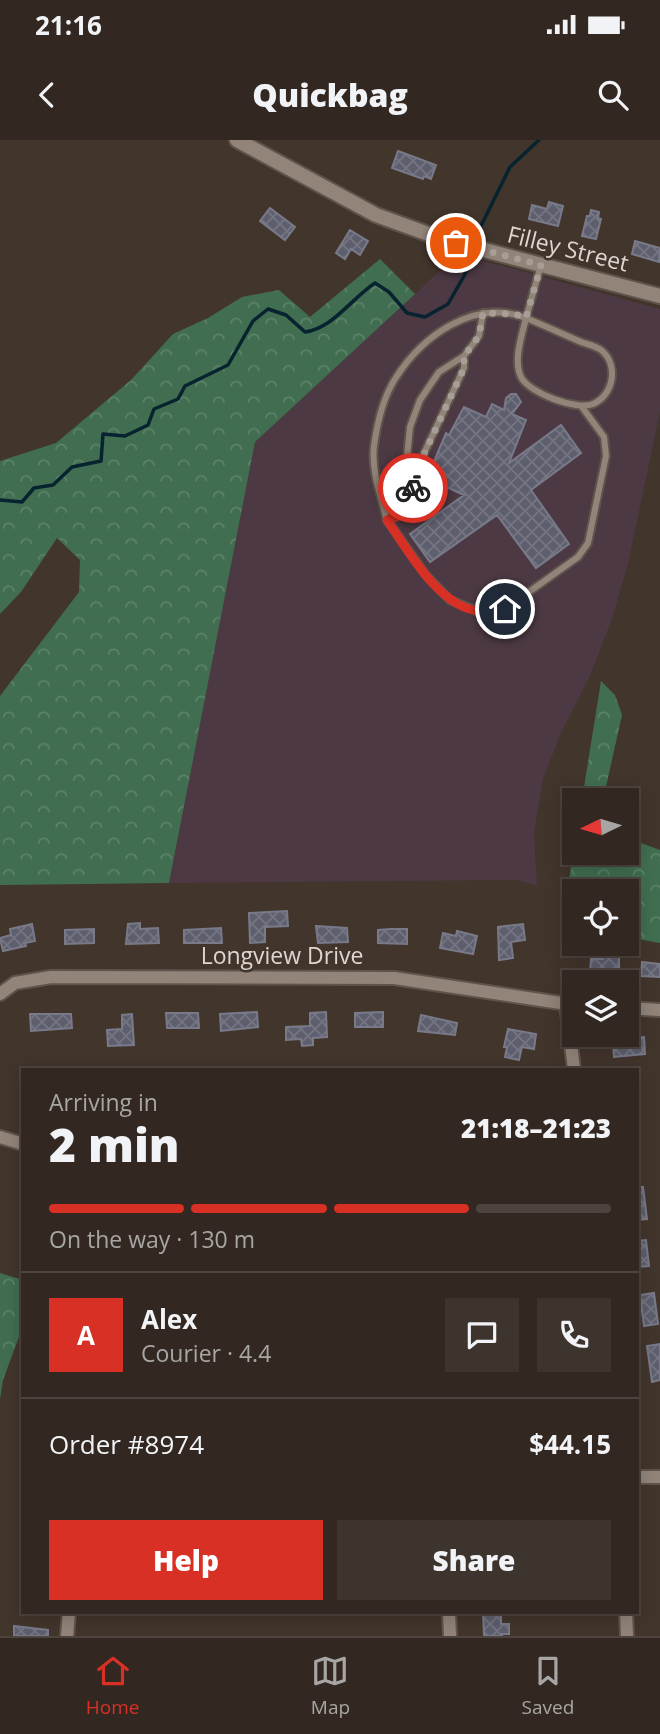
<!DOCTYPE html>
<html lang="en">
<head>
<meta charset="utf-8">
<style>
  :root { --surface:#322821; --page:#3d342e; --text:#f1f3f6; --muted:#a8a6a5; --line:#4d443f; --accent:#d93025 }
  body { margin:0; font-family:"Open Sans",sans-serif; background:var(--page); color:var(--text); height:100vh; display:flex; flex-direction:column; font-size:26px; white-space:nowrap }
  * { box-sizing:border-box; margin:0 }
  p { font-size:23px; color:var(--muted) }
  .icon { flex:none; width:38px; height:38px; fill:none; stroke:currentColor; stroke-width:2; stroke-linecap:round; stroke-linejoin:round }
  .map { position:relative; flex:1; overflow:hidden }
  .side { position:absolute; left:21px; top:928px; width:618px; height:546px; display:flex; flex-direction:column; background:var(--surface); border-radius:0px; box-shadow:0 4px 18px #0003,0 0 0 2px var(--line) }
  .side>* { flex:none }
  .needle { width:46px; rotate:265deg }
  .controls { position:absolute; left:562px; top:648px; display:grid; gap:14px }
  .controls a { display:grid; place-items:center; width:77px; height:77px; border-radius:0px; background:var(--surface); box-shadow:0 4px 18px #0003,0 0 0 2px var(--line); font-size:35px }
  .pin { position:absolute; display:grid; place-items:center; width:60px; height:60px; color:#fff; margin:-30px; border:4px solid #fff; border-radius:50%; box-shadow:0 2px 7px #0007 }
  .courier { position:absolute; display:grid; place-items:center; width:70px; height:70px; margin:-35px; border:5px solid #d93025; border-radius:50%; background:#fff; color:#222; box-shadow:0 2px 9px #0007 }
  .overview em { font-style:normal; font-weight:800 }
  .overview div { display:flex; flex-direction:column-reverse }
  .overview { display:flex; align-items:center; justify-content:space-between; height:119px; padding:0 28px }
  h1 { font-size:46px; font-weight:800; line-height:52px }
  .bar { display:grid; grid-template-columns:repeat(4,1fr); gap:10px 7px; align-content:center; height:84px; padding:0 28px }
  .bar i { height:9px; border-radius:5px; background:var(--line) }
  .bar .active { background:var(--accent) }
  .bar p { grid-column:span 4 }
  .line { display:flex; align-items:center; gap:18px; padding:0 28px; border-top:2px solid var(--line) }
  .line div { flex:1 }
  .round { display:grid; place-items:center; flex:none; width:74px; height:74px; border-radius:0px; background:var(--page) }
  .button { display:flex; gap:14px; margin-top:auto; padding:14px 28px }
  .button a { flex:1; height:80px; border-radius:0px; background:var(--accent); color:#fff; font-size:28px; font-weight:800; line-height:80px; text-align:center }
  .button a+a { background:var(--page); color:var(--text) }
  .status { display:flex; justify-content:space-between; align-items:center; height:49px; padding:0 35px; background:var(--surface); direction:ltr }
  .status svg { height:19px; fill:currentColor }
  header { display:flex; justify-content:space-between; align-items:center; height:91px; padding:0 28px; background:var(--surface); font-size:32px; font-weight:800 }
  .tabs { display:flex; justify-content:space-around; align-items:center; height:98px; border-top:2px solid var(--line); background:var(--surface); font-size:19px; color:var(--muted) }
  .tabs a { display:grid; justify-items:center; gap:4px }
  .tabs .active { color:var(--accent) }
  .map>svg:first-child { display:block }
  .education { fill:#4c3943 }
  .forest { fill:url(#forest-crowns) }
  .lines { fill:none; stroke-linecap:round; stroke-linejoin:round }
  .stream { stroke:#07232f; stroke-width:3.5 }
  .building { fill:url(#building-cross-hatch); stroke:#787a8a; stroke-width:2 }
  .service-casing { stroke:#5f544c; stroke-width:10 }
  .minor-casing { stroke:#5f544c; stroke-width:16 }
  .tertiary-casing { stroke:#5f544c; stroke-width:18 }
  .service { stroke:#938479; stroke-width:6 }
  .minor { stroke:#938479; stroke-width:12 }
  .tertiary { stroke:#938479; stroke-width:14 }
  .done { stroke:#a79e97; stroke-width:7; stroke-dasharray:0 12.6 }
  .route { stroke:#d93025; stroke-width:9 }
  .labels { text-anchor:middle; stroke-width:5; stroke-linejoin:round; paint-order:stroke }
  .street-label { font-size:23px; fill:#ded6d0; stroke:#42352c }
</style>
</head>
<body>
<div class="status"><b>21:16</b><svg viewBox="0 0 49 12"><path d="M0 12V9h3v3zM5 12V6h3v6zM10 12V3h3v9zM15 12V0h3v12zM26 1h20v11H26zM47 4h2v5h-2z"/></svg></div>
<header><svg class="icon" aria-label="back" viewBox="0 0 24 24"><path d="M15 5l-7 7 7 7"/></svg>Quickbag<svg class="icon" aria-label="search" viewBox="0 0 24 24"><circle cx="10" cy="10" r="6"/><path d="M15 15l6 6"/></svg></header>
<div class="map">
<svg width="660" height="1496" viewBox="0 0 660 1496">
  <defs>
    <pattern id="forest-crowns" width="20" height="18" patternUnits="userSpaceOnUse" patternTransform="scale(1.75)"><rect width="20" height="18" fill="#416e51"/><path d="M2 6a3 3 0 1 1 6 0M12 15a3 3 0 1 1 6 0" fill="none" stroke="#5c8269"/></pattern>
    <pattern id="building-cross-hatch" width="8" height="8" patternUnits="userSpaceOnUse" patternTransform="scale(1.75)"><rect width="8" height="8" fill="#5e5f6e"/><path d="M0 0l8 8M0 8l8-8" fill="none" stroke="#757582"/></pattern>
  </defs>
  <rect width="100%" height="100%" fill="#42352c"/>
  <path class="education" d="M458,114l202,55v103l-32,152 -15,52 -23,60 -29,57 -18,46 -9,53 3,54 -19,-6 -349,3 86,-441z"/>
  <path class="forest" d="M380,119l35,35 -160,148 -86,441 -169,2v-189l79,-104 1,-32 -23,-22 -36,54 -21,22v-153l56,-18 75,-63 42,-46 35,-16 34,-21 37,-7 31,27z
    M601,541l14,14 7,20 -19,85h-21z
    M627,698l33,12v93l-33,-6 -1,-46h-52v35l-12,-2 12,-75v3h52z
    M0,1133l23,7v46l-20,54 -3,19z"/>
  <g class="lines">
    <path class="stream" d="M476,104l1,-10 33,-67 29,-27
      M0,360l22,2 12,-14 19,-3 19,-18 29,-6 2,-27 22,2 23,-11 6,-16 24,-10 7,-13 43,-21 25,-44 15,-12 18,6 19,17c27,-3 47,-34 70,-49l14,9 18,21 18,4 23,-13 24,-42 2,-11"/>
  </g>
  <path class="building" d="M398,11l38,14 -5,14 -7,-3 -1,3 -31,-11z
    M549,62l14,4 -5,20 -29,-7 3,-14 15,4z
    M270,68l25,19 -10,13 -25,-19z
    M591,70l8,2 -1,6 3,1 -5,20 -14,-3 5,-20h3z
    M350,90l18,11 -8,14 -9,-6 -6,10 -9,-6z
    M635,101l25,7 -1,14 -27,-8z
    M511,254h5l5,8 -9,12 14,6 -17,43 52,-38 20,28 -50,37 38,54 -33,24 -39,-53 -67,47 -20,-28 54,-39 -37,-17 19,-45 3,2 15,-28 22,10 6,-13 12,6 2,-12z
    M287,771l1,15 -23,1v15l-15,1 -1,-30z
    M140,783v6l18,-1 1,15 -33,1 2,-20z
    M32,784l3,17 -10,2 1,3 -23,5 -3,-13 11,-3 -1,-6z
    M523,784l2,16 -14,2 2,16 -14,2 -1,-33z
    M316,786l31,2 1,14 -30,1z
    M221,788l1,15h-38v-13z
    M94,789v14l-29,1v-14z
    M391,789h16v15l-29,-1v-13z
    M457,791l20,5 -4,18 -33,-6 3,-15 13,3z
    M603,815h16v19l-29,-1 1,-14h12z
    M642,822l18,2v13l-19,-1z
    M257,872l1,15 -37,4 -1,-17z
    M326,872l1,25 -14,1v7l-11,1 -1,-7 -15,1v-13l24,-1v-13z
    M383,872v15h-28v-14z
    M166,873h32l1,15h-32z
    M30,874h41l1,14 -41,3z
    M132,874l2,31 -26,1 -1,-16 15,-1v-14z
    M421,875l36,8 -2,12 -37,-4z
    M508,889l28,5 -2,15 -12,-2 -3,13 -14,-3 2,-10h-3z
    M644,897l1,17 -31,3 -1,-17z
    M637,1047h6l4,32 -10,1z
    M646,1100l3,26 -12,1v-26z
    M654,1153l4,31 -14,2 -4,-31z
    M660,1204v36l-8,2 -5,-36z
    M483,1472h18v12h8v10h-7v2h-18z
    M14,1486l34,4v6h-34z"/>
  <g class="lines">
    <g class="service-casing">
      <path id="service" d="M483,173l-4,23 -15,20 -25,16 -19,28 -10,27 -3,30 9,48 -15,10 -14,5c-6,-23 -16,-50 -13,-74 3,-22 9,-48 21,-67 27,-43 79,-81 131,-61l15,-53
        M526,178c19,8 37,16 55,24 6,2 15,4 20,8 18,14 13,45 -8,54 -16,7 -64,-11 -72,-27 -8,-17 1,-42 5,-59z
        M412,339l52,-111v-12
        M387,380l38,54 25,26 27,11 28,-2 73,-52 10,-14 18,-87 -2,-19 -22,-30"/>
    </g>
    <g class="minor-casing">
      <path id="minor" d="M0,854l15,-11 36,-6 343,1 180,27
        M566,864l8,65
        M626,868l34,2
        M0,997l23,7
        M637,1337h23
        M449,1472l1,24
        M626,1472l1,24
        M67,1496l2,-24"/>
    </g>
    <g class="tertiary-casing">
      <path id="tertiary" d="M237,0l139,75 66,24 218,57"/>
    </g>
    <use href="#service" class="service"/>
    <use href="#minor" class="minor"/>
    <use href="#tertiary" class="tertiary"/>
  </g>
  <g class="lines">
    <path class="done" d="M413,348l-1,-8 52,-112v-12l15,-20 4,-23 32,1 11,4 15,-53 -85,-22"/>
    <path class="route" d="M413,348l3,17 -15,10 -14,5c21,30 51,86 91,91 8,1 19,-2 27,-2"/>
  </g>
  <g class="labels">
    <g class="street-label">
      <text transform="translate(568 109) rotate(14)" y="8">Filley Street</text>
      <text x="282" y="824">Longview Drive</text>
    </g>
  </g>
</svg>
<div class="controls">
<a><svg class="needle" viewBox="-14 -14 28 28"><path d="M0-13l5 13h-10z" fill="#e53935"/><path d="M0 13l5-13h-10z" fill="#a8a6a5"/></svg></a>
<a><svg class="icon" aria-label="locate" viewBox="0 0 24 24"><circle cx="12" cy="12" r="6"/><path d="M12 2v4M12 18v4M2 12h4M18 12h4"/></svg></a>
<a><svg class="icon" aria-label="layers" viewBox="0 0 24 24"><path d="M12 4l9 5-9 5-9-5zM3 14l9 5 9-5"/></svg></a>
</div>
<div class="pin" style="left:456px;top:103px;background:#ea580c"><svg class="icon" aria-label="bag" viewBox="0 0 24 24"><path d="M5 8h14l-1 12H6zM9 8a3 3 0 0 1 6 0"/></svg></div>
<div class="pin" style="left:505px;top:469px;background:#1f2937"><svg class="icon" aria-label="home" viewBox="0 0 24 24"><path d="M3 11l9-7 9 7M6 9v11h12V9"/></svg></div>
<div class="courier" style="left:413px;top:348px"><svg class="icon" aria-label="bike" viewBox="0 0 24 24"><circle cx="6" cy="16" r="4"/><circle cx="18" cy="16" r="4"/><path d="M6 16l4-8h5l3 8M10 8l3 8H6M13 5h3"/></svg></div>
<section class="side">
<div class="overview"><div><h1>2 min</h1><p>Arriving in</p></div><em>21:18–21:23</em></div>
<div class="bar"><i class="active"></i><i class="active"></i><i class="active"></i><i></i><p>On the way · 130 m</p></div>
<div class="line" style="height:126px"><b class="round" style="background:var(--accent);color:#fff">A</b><div><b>Alex</b><p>Courier · 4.4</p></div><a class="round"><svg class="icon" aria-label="chat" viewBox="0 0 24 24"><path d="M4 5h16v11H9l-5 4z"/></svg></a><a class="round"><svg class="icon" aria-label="phone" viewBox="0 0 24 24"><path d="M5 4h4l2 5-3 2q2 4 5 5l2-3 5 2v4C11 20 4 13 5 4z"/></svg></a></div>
<div class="line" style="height:91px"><div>Order #8974</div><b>$44.15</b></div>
<div class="button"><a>Help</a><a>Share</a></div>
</section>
</div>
<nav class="tabs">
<a class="active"><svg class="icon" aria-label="home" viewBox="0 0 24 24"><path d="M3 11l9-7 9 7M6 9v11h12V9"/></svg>Home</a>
<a><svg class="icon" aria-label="map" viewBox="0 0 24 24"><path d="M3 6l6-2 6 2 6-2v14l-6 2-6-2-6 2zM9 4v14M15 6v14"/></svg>Map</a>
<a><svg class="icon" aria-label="saved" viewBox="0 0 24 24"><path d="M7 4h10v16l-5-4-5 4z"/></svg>Saved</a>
</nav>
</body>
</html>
